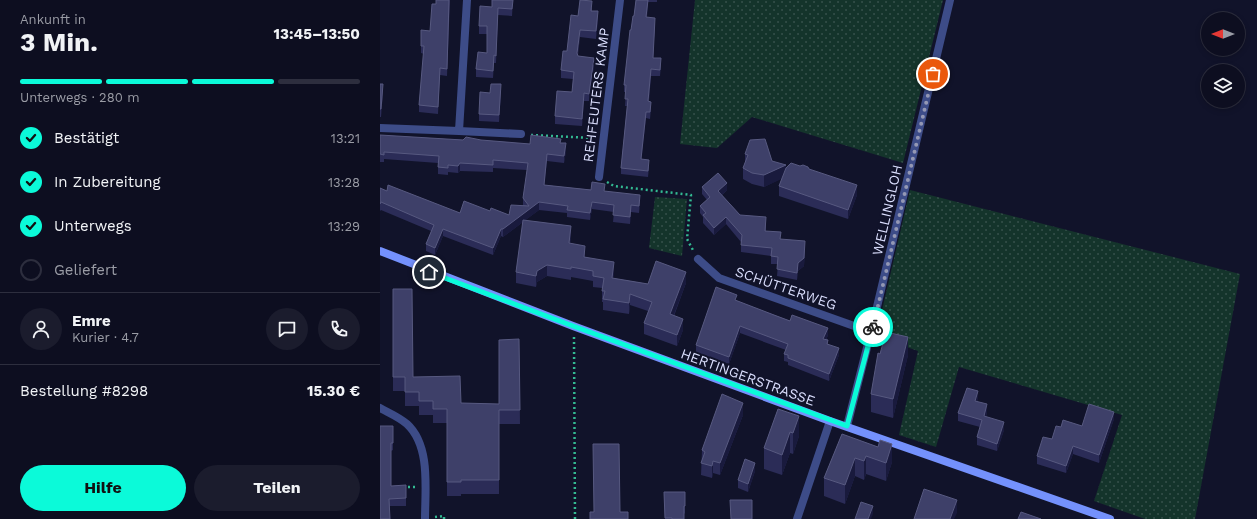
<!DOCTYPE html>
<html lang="de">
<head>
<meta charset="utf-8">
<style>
  :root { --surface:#0d0e20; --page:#1b1c2d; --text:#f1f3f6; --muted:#9a9ca5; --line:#2d2e3e; --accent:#0bfad9 }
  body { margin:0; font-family:"Work Sans",sans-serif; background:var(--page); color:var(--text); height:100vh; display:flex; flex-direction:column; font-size:15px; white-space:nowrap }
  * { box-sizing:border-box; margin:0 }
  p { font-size:13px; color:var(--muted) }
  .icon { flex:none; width:22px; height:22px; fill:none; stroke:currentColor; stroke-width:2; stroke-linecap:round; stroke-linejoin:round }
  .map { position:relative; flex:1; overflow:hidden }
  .panel { display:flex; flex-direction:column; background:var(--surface); width:380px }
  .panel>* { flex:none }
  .needle { width:26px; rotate:270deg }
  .buttons { position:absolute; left:821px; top:12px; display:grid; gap:8px }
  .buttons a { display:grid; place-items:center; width:44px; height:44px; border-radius:50%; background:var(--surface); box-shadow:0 2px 6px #0003,0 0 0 1px var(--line); font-size:20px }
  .pin { position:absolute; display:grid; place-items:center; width:34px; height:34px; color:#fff; margin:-17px; border:2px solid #fff; border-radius:50%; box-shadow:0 1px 4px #0007 }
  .courier { position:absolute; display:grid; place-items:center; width:40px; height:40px; margin:-20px; border:3px solid #0bfad9; border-radius:50%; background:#fff; color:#222; box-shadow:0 1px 5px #0007 }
  .summary em { font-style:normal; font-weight:700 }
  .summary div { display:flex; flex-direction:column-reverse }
  .summary { display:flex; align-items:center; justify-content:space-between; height:68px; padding:0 20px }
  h1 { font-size:26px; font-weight:700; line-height:30px }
  .bar { display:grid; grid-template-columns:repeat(4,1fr); gap:6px 4px; align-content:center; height:48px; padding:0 20px }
  .bar i { height:5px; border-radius:3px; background:var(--line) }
  .bar .active { background:var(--accent) }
  .bar p { grid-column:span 4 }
  .line { display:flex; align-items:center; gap:10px; padding:0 20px; border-top:1px solid var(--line) }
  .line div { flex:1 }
  .round { display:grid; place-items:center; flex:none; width:42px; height:42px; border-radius:21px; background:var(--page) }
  ol { padding:0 20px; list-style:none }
  li { display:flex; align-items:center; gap:12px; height:44px }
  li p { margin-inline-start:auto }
  li .icon { padding:4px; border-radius:50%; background:var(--accent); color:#111; stroke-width:4 }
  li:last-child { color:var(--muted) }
  li i { width:22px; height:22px; border:2px solid var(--line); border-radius:50% }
  .cta { display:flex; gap:8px; margin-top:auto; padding:8px 20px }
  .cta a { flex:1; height:46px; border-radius:24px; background:var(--accent); color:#111; font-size:16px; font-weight:700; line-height:46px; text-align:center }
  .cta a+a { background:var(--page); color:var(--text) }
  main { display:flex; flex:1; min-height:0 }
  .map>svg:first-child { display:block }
  .grass { fill:url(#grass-dots) }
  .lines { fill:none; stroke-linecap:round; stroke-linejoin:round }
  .path { stroke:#33ba92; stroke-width:2.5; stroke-dasharray:2 3; stroke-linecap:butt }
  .street { stroke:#3d4c88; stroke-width:8 }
  .secondary { stroke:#7491fc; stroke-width:8 }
  .wall { fill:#2b2c57 }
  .shaded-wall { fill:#191a3d }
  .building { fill:#3e4069; stroke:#575980 }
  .done { stroke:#9498b4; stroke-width:4; stroke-dasharray:0 7.2 }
  .route { stroke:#0bfad9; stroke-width:5 }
  .labels { text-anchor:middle; stroke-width:4; stroke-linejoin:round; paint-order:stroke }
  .street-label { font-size:14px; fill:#dbdffe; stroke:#11132a }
</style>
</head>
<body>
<main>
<section class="panel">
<div class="summary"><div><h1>3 Min.</h1><p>Ankunft in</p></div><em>13:45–13:50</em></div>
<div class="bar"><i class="active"></i><i class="active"></i><i class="active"></i><i></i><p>Unterwegs · 280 m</p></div>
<ol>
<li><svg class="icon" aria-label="check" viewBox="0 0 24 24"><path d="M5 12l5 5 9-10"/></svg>Bestätigt<p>13:21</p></li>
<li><svg class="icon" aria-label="check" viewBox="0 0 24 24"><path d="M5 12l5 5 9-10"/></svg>In Zubereitung<p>13:28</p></li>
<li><svg class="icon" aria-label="check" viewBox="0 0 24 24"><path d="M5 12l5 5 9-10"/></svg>Unterwegs<p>13:29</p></li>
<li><i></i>Geliefert</li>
</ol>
<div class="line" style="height:72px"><a class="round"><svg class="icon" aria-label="person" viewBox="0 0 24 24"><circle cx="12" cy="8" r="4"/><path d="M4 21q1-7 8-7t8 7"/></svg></a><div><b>Emre</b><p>Kurier · 4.7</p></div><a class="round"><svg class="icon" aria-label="chat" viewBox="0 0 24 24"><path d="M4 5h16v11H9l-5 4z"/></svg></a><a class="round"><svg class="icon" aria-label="phone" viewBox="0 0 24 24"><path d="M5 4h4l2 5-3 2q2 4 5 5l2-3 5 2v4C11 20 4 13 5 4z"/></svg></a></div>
<div class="line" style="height:52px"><div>Bestellung #8298</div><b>15.30 €</b></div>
<div class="cta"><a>Hilfe</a><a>Teilen</a></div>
</section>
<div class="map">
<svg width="877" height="519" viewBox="0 0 877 519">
  <defs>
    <pattern id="grass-dots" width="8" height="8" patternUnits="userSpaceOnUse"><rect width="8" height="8" fill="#14342b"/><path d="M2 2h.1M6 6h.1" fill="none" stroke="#36514b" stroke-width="1.8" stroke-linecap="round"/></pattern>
  </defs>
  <rect width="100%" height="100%" fill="#11132a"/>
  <path class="grass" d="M315,0h248l-40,163 -151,-46 -35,31 -37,-4z
    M530,190l330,84 -45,245h-50l-51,-18 28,-86 -163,-48 -23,80 -37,-12 19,-84 -42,-15z
    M275,197l32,2 -5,57 -33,-8z"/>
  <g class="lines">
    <path class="path" d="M151,135l63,3
      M227,182l7,4 77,9 -4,44 7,13
      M194,337l1,182
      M23,487h13
      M55,517l9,-1v3"/>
    <path class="street" d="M0,128l79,3 8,-131
      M79,131l62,3
      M219,177l21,-177
      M318,259l21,19 152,54
      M0,408c9,5 19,9 27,16 24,22 18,66 18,95
      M467,426l24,-94 79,-332
      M417,519l33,-98"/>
    <path class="secondary" d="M0,251l193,75 257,95 280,98"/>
  </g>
  <path class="wall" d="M70,0l-3,76 -7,-1 -2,39 -19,-2v-7l5,-51 -3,-1v-23l9,1 6,-27z
    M133,0l-1,16 -14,-1 -2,48h-2l-1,15 -17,-1v-8l11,-16v-19h-8v-8l13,-19z
    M256,0h21v2h-9l-1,15 8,7 -2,34 8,7 -1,11h-9l-2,25 2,7 -1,11 -4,-1 -5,41 8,8 -1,10 -27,-3v-6l6,-62h-2l1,-14h-2v-7l7,-55 3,-14z
    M212,8v3l6,8 -2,20 -16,-2 -2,18v1l16,10 -5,35h-5l-2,25 -27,-2v-8l17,-24 1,-13 -12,-1v-8l17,-54z
    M0,84l3,8 -2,25h-1z
    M121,91l-2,31 -20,-1v-7l11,-21z
    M0,135l150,9 31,-1 5,8 -2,12 -17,-2 -3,24 61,6 35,11 -1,11 -8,-1 -1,12 -17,-2 1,-10 -22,-3 -2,11 -23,-3v-4l-28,-3 -15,11 47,16 -1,7 15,13 29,16 -1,5 35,6 38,-1 -12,33 9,14 -6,16 -33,-12v-11l4,-12 -18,-6 -1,9 -26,-4v-8h-1v-14l-9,-1v-6l-22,-4v3l-24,-4 -10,6 -1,5 -20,-4v-11l7,-50 -20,15 -2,-1 -8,19 -50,-19 -8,19 -9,-4v-7l5,-13 -50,-21 -1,1v-23l7,3 73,22 30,-2 19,4 14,-9v-8l4,-28 -34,-2v4l-33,-1 -2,2 -10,-1v3l-10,-1v-11l-54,-4v3h-4z
    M365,154l27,7 14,8h23l48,26 -9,24 -69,-23v-10l3,-8 -18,9 -12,-3 -9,-5v-11l2,-5z
    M322,187l25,3 -5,5 18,20 26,10v6l15,8 24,9 -1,18 -6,5 -1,9 -20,-4 1,-12h-7v-8l-30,-4v-10l-15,-18 -12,11 -11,-12v-6l-3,-4v-7l7,-6 -5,-6z
    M13,289l20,88 48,26 38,1 20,-65 1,85h-21v70h-38v2h-14v-73h-14v-8h-14v-9h-14v-15h-12z
    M357,301l91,34 -2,5 2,4 11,11 -10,26 -41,-16v-3l-4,-1v-7l2,-4 -46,-17 -11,31 -33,-12v-7z
    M500,354l28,1 -15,63 -22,-6v-18z
    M598,399l-1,2 10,11 -1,5 18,13 -7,21 -20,-6v-8l3,-10 -22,-6v-8z
    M398,409l21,27 -6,18 -3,-1 -8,22 -18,-6v-21z
    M363,415l-23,60 -7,-2 -1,5 -11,-3 1,-25z
    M734,419l-15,44 -26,-9 -7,19 -29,-9v-8l15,-17 9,-12 21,-1z
    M13,426v24l-2,1v35l15,-1v21h-16l-10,13z
    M462,434l50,28 -6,19 -20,-7 -2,6 -9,-4 -10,28 -21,-8v-18z
    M375,471l-7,21 -10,-4v-8z
    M284,492h21v21l-1,1v5h-19z"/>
  <path class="shaded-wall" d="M268,0l-2,24v-7z
    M118,8v7l-2,48v-7z
    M218,11v8l-2,20v-8z
    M200,30v7l-3,23v-7z
    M214,58v8l-5,35v-7z
    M271,69v7l-3,32v-7z
    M3,84v8l-2,25v-8z
    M121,84v7l-2,31v-7z
    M204,93v8l-2,25v-7z
    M266,112v6l-5,48v-7z
    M186,143v8l-2,12v-7z
    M167,154v7l-3,31v-7z
    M80,163v8l-2,2v-7z
    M406,165v12l-22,10v-12z
    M347,183v7l-9,8v-7z
    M477,185v10l-9,24v-9z
    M260,195v7l-1,11v-7z
    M159,202v8l-36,27v-8z
    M212,202v7l-2,11v-7z
    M251,205v7l-1,12v-7z
    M346,217v7l-12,11v-7z
    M191,226v11l-2,17v-11z
    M63,229v7l-8,19v-7z
    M121,229v7l-8,19v-7z
    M425,241l-1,25 -6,5 -1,9 1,-17z
    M205,246v11h-1z
    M234,262v11l-2,16v-11z
    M167,265v11l-10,6 -1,5v-11l1,-5z
    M306,272v11l-16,42v-11z
    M250,294v11l-1,9v-11z
    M303,319v11l-6,16v-11z
    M360,326v7l-11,31v-7z
    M448,328v7l-5,11v-7z
    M528,337v18l-15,63v-19z
    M459,348v7l-10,26v-7z
    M598,391v8l-3,9v-7z
    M363,403v12l-23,60v-12z
    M607,404v8l-3,12v-8z
    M734,412v7l-15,44v-8z
    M419,416v20l-6,18v-21z
    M624,422v8l-7,21v-7z
    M410,432v21l-8,22v-20z
    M512,444v18l-6,19v-18z
    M693,446v8l-7,19v-7z
    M486,456v18l-2,6v-19z
    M475,458v18l-10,28v-19z
    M333,461v12l-1,5v-12z
    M375,463v8l-7,21v-8z
    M577,500v13l-3,6h-4z
    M493,506v8l-2,5h-3z"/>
  <path class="building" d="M56,0h13l-2,69 -7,-1 -2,39 -19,-2 5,-59h-3v-16l9,1 2,-27h4z
    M112,0h21l-1,9 -14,-1 -2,48 -2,-1 -1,16 -17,-2 2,-17 9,1v-27h-8l1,-20 12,1z
    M200,0l12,1 -1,10h7l-2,20 -16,-1 -3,23 1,3 16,2 -5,36 -5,-1 -2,26 -27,-3 2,-25 15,1 2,-20 -13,-2 2,-19h4l4,-36 7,1z
    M256,0h12l-2,17 9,1 -2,40h8l-1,12 -9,-1 -3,32 3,1 -1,10h-4l-5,47 8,1 -1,11 -27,-3 7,-69h-3l1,-14h-2l6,-55h1l2,-14h1z
    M0,84h3l-2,25h-1z
    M111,84h10l-2,31 -20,-1 1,-22 10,1z
    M0,135l83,5 3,-3 15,3 49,4 1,-9 30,4 -1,4h6l-2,13 -17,-2 -3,31 47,5 1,-8 13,2 -1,7 36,4 -1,11 -8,-1 -1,12 -17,-2 1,-10 -22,-3 -2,11 -23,-3 1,-4 -29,-4 -36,27h-2l-8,19 -50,-19 -8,19 -9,-4 8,-19 -53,-23 -1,2v-16l7,3 1,-6 72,28 4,-12 26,10 1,-3 18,7 2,-10 18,1 -6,-8 5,-35 -35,-3v5l-33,-2 -2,3 -10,-1v3l-10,-1 1,-11 -55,-4v3l-4,-1z
    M385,139l7,22 14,4 -22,10 -12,-2 -9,-5 5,-13 -3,-1 5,-14z
    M411,163l9,3 3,-1 5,2 1,2 48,16 -9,25 -69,-24 7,-18z
    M338,173l9,10 -9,8 22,24 26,2 -1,14 16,1 -1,7 25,2 -1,17 -6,5 -1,10 -20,-4 1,-12 -7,-1 1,-8 -31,-3 1,-10 -16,-18 -12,11 -11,-13 3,-2 -6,-7 10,-9 -8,-10z
    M143,220l48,6 -2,17 16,3 -1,11 30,5 -2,16 36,6 8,-23 30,11 -16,42 13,5 -6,16 -33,-12 8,-21 -22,-8 -1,9 -26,-4 2,-8h-3l2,-13 -11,-2v-5l-22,-4v2l-24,-4 -10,6 -1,5 -20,-4z
    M336,287l21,8 -2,5 39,15 16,6 2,-6 36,13 -5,11 5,1 -1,4 12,4 -10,26 -41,-16v-3l-4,-1 4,-10 -48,-18 -11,31 -33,-12z
    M13,289h19l1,88 47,-1 1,27 38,1v-64l20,-1 1,71h-21v70h-38v2h-14v-73h-14v-8h-14v-9h-14v-15h-12z
    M506,332l22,5 -15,62 -22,-5 7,-41 2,1z
    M587,388l11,3 -3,10 12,3 -3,12 20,6 -7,22 -20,-7 5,-17 -24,-7z
    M342,394l21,9 -23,60 -7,-2 -1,5 -11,-3 4,-11 -3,-2z
    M709,404l25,8 -15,43 -26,-9 -7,20 -29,-10 6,-19 9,2 4,-13 5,1 2,-7 19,6z
    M398,409l21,7 -6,17 -3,-1 -8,23 -18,-7z
    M0,426h13v17h-2v43l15,-1v13l-17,1 1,20h-10z
    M462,434l36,13 2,-7 12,4 -6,19 -20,-7 -2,5 -9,-3 -10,27 -21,-7z
    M213,444h26l1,68h8v7h-38v-7h4z
    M365,459l10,4 -7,21 -10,-4z
    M544,489l33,11 -7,19h-36z
    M284,492h21v14h-1v13h-12v-1h-7z
    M350,500h22v19h-21z
    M481,502l12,4 -5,13h-13z
    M641,512l20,7h-23z"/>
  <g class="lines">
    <path class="done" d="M493,327l60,-253"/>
    <path class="route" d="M49,272l144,54 274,100 26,-99"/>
  </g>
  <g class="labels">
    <g class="street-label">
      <text transform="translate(216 95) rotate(-83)" y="5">REHFEUTERS KAMP</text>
      <text transform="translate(507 210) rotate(-77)" y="5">WELLINGLOH</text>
      <text transform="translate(406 288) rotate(19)" y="5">SCHÜTTERWEG</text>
      <text transform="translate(368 377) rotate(20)" y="5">HERTINGERSTRASSE</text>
    </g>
  </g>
</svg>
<div class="buttons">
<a><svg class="needle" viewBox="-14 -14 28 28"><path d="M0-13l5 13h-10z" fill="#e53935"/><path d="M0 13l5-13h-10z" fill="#9a9ca5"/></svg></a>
<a><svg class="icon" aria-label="layers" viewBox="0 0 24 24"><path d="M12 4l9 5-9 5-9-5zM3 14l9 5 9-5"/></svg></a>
</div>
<div class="pin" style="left:553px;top:74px;background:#ea580c"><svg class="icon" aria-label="bag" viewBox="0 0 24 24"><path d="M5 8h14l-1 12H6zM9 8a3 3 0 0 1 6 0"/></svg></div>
<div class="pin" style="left:49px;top:272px;background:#1f2937"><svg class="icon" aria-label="home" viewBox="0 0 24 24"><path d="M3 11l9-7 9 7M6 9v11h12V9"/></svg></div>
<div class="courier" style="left:493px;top:327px"><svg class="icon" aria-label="bike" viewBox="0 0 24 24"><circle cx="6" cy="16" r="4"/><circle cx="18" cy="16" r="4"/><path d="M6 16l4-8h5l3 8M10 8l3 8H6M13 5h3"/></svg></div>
</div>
</main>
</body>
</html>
